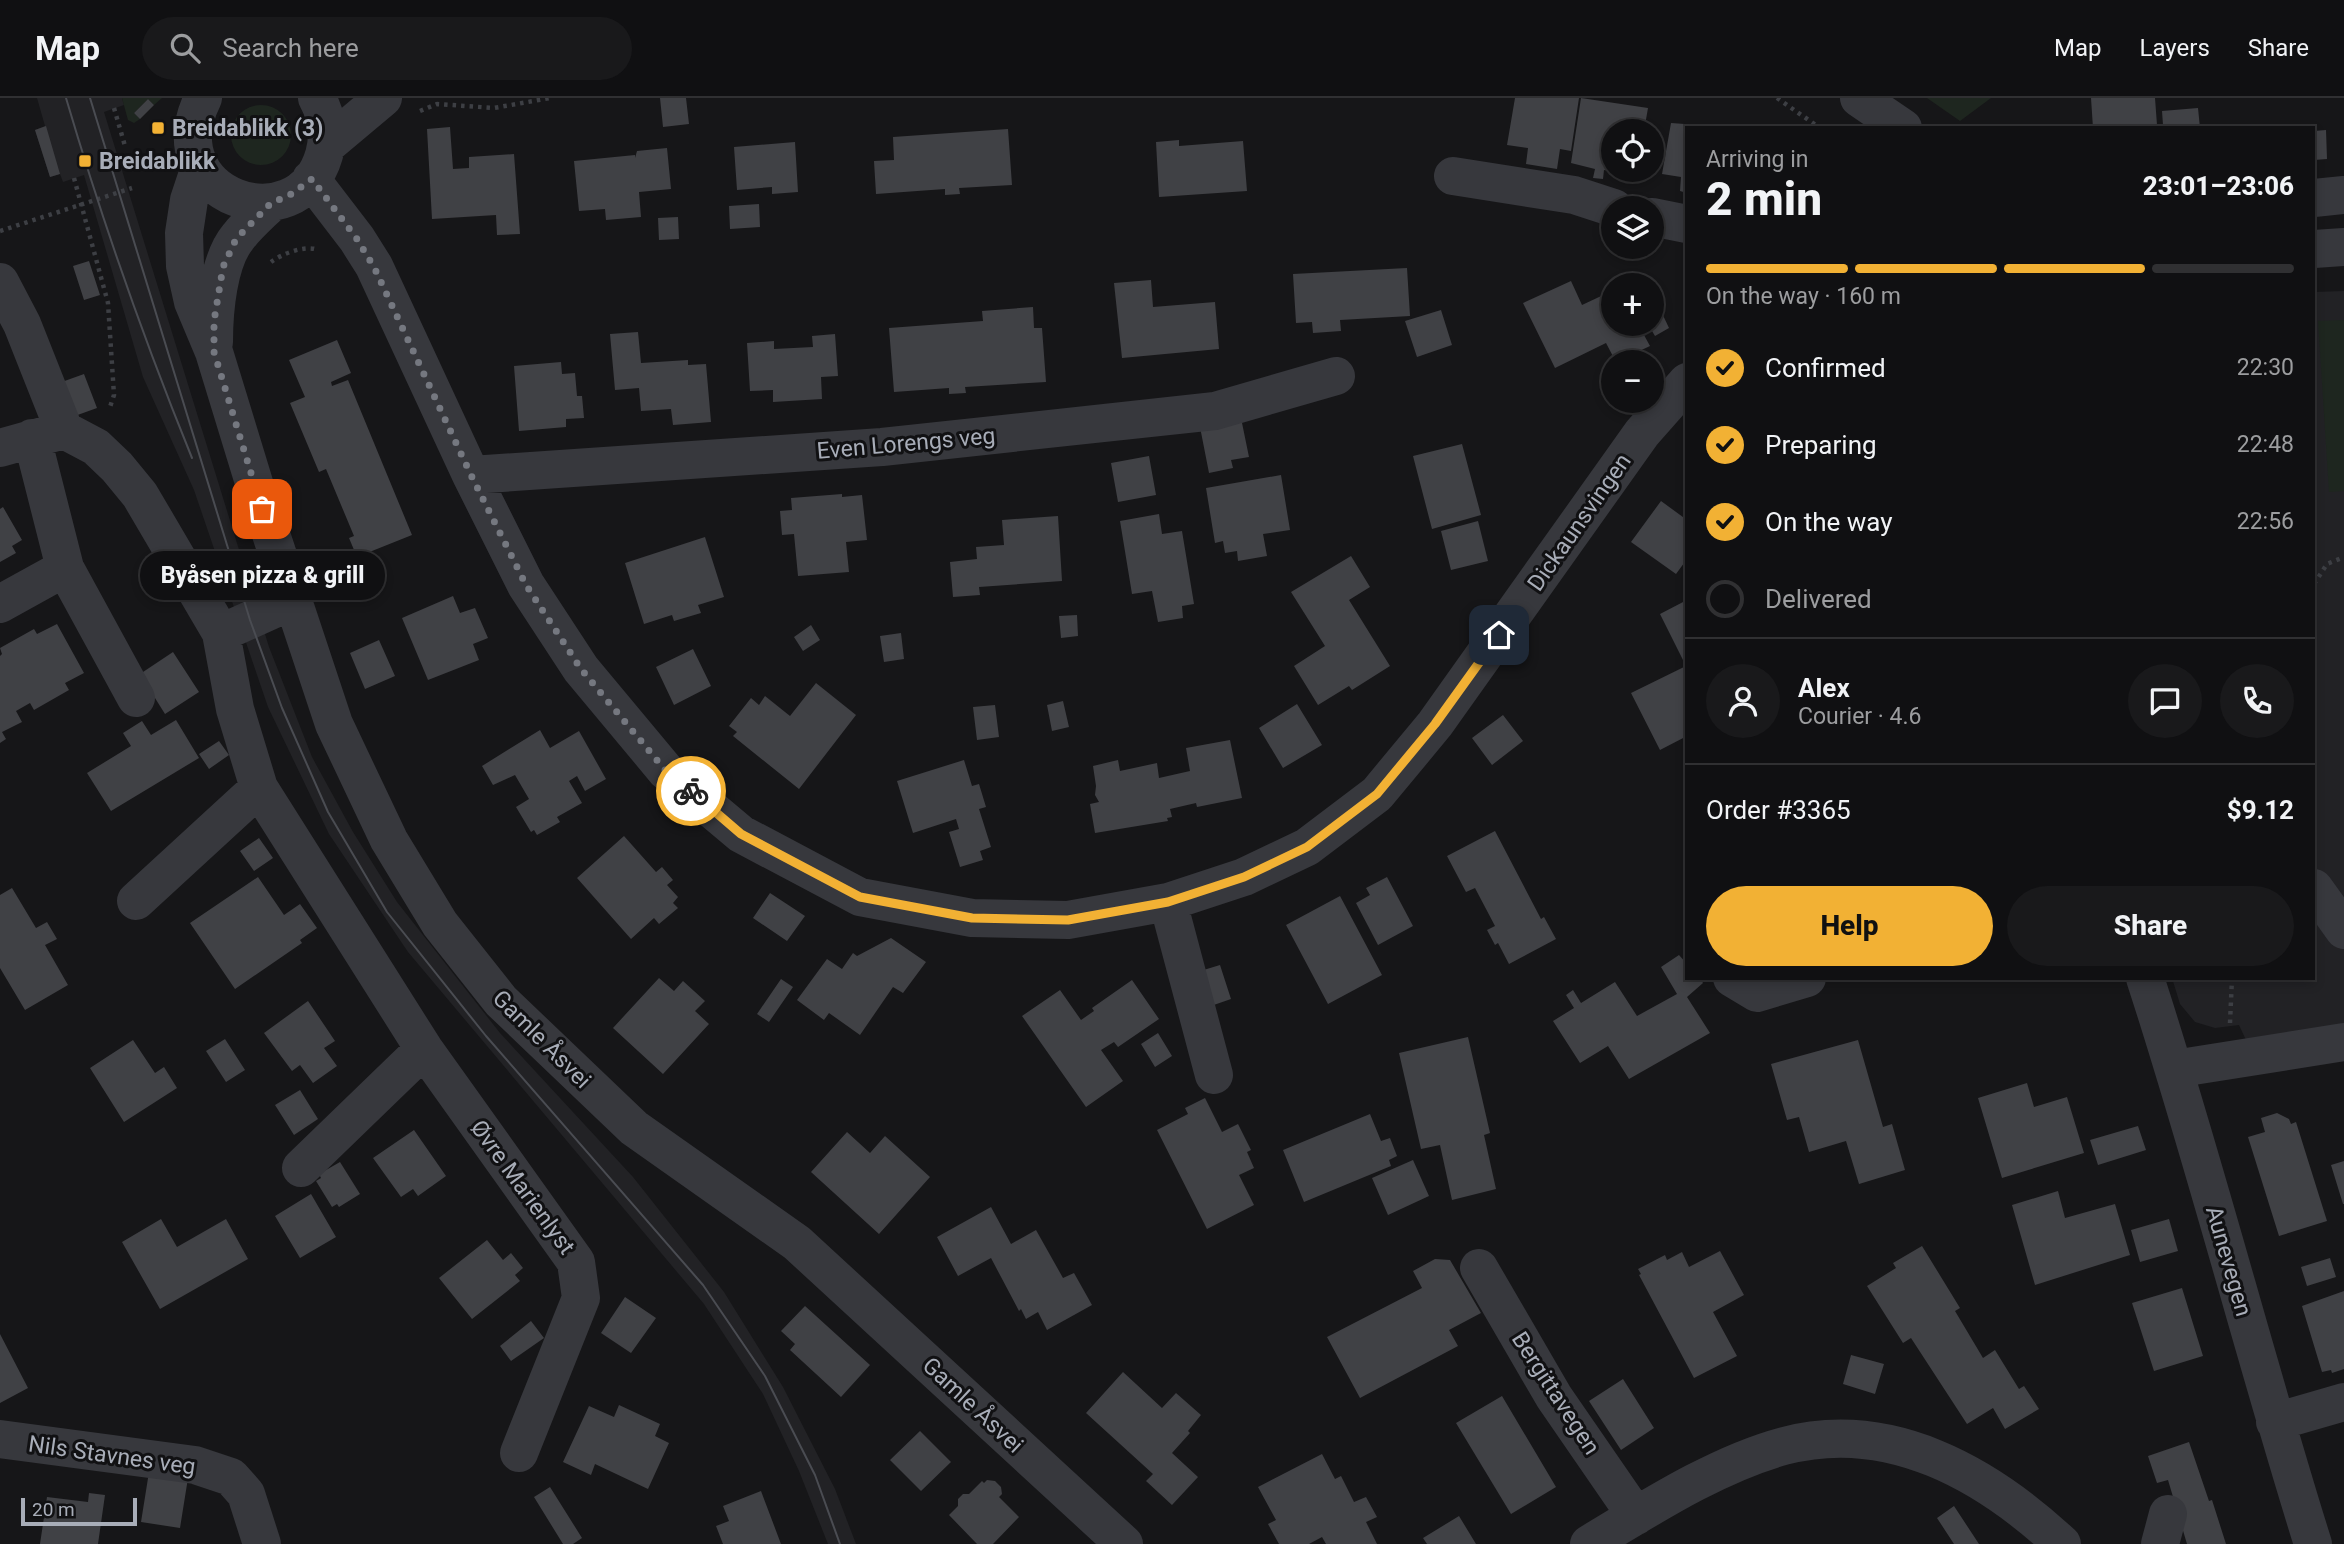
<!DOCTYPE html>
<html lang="en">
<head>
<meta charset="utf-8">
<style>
  :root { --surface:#101012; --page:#19191b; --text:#f1f3f6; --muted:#9c9d9f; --line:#303032; --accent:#f2b134 }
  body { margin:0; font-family:Roboto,sans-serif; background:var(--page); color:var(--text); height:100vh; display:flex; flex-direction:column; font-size:26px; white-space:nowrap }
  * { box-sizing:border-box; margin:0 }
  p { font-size:23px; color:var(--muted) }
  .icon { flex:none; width:38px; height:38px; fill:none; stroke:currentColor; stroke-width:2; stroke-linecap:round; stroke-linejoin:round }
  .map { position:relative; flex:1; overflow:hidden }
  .side { position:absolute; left:1685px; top:28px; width:630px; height:854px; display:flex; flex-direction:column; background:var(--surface); border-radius:0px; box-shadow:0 4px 10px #0003,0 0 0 2px var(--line) }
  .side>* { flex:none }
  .tools { position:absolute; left:1601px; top:21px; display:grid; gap:14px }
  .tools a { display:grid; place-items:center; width:63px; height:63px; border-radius:50%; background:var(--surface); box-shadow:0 4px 10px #0003,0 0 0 2px var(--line); font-size:35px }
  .scale { position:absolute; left:21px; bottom:18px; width:116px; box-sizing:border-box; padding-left:7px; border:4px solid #a8adb8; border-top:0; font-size:19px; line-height:24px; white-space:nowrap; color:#a8adb8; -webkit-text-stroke:5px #111113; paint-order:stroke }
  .pin { position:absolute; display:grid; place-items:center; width:60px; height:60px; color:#fff; margin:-30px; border-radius:14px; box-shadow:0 4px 10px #0006 }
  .courier { position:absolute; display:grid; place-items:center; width:70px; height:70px; margin:-35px; border:5px solid #f2b134; border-radius:50%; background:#fff; color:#222; box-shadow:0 2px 9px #0007 }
  .bubble { position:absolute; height:49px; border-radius:24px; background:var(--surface); box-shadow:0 4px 10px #0003,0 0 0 2px var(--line); font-size:23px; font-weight:800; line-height:49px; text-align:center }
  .headline em { font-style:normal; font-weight:800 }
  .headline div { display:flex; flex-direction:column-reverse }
  .headline { display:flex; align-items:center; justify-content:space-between; height:119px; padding:0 21px }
  h1 { font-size:46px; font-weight:800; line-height:52px }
  .bar { display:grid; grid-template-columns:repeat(4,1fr); gap:10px 7px; align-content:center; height:84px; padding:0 21px }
  .bar i { height:9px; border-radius:5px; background:var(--line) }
  .bar .on { background:var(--accent) }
  .bar p { grid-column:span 4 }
  .line { display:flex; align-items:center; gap:18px; padding:0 21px; border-top:2px solid var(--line) }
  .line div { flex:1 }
  .round { display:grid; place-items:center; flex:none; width:74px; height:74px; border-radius:37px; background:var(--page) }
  ol { padding:0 21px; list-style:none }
  li { display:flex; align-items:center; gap:21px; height:77px }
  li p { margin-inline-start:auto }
  li .icon { padding:7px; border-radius:50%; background:var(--accent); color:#111; stroke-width:4 }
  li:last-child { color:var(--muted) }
  li i { width:38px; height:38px; border:4px solid var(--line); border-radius:50% }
  .action { display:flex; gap:14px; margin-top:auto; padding:14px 21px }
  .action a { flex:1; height:80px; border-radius:42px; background:var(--accent); color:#111; font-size:28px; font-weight:800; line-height:80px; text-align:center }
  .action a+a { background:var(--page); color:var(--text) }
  header { display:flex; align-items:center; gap:42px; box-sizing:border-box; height:98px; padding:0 35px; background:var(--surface); border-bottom:2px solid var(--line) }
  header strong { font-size:33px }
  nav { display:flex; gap:38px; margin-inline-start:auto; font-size:24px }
  .search { width:490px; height:63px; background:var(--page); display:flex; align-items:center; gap:18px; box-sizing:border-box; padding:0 24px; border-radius:38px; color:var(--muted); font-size:26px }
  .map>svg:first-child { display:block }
  .built { fill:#222225 }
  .green { fill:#1e261f }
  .building { fill:#404145 }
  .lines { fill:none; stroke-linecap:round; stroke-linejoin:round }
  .path { stroke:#3d3f44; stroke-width:4.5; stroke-dasharray:3.5 5; stroke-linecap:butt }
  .minor { stroke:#37383d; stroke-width:38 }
  .tram { stroke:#4a4c52; stroke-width:2 }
  .done { stroke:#757880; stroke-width:7; stroke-dasharray:0 12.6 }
  .route { stroke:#f2b134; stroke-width:9 }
  .poi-dot { fill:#f2b134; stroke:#111113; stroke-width:2.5 }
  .labels { text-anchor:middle; stroke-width:6; stroke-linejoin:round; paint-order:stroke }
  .poi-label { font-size:23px; font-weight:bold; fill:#a8adb8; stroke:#111113; text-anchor:start }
  .street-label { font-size:23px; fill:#a8adb8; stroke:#111113 }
</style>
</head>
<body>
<header>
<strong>Map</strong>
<div class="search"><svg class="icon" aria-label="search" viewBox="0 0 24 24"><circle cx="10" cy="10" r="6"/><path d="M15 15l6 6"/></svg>Search here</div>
<nav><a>Map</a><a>Layers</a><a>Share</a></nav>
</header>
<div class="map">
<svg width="2344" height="1446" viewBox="0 0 2344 1446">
  <rect width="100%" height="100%" fill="#161618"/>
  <path class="built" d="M37,0h85l2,7 -20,7 165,535 43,110 41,75 44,70 103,131 133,144 91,115 59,95 52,102 21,55h-28l-29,-73 -36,-77 -59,-90 -296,-352 -79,-118 -61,-127 -74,-217 -51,-113 -59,-202 -21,7 -3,-8 -10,3 -15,-47 10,-4z
    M2344,193v733l-98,16 -7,-15 -24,3 -20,-6 -15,-18 -8,-26h142v-686z"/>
  <path class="green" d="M122,0h40l-8,7 -6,-6 -14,14 6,6 -6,4 -6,-3z
    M1927,0h64l-31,23z
    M231 37a30 30 0 1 1 60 0a30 30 0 1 1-60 0Z
    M2344,222v171l-15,1 -11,-171z"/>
  <path class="building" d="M660,0h26l3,26 -26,3z
    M1515,0h64l-8,53 -11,-2 -3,20 -31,-5 2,-16 -21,-3z
    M1581,0l67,10 -4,23h-30v41l-10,-2 -1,9 -10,-1 2,-9 -24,-6z
    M2091,0h64l2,27h6l-1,-14 36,-3 2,20h-107z
    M148,1l6,6 -14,14 -6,-6z
    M1671,25l41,3 -25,2v65l-7,-2 1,-14 -19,-3z
    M46,28l14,48 -10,3 -15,-47z
    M450,29l3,42 16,-1v-11l45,-3 6,80 -23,1 -1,-20 -64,4 -5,-90z
    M1008,31l4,56 -53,3 1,6 -15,1v-6l-69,5 -2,-33 20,-1 -1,-23z
    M2326,32l1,29 -13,1v-29z
    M1179,42v6l64,-5 4,50 -88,6 -3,-55z
    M795,44l3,50 -26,2v-7l-35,3 -3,-43z
    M667,50l4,41 -32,3 2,25 -35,3 -1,-11 -26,2 -5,-50 61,-6v3l2,-7z
    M759,106l1,23 -30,2 -1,-23z
    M678,119l1,22 -20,1 -1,-22z
    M89,163l11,34 -16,5 -11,-34z
    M1407,170l3,48 -70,4 1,11 -28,2 -1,-11 -16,1 -3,-49z
    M1644,177l5,10h-26z
    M1151,182l2,27 62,-5 4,47 -97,9 -8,-75z
    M1571,183l11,24 32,-15v34h38v-32l17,36 -14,8 -3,-5 -8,4 6,11 -34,16 -10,-19 -51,25 -32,-65z
    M1033,209l1,21h8l4,54 -81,5 1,6 -17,1v-6l-55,4 -5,-64 94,-7 -1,-10z
    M1441,212l11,35 -35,12 -12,-36z
    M638,234l3,31 47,-3v5l18,-1 5,58 -38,3 -2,-16 -30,2 -2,-23 -24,2 -5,-56z
    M835,236l3,42 -17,1 1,22 -49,3v-12l-23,1 -3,-48 27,-2v8l39,-2 -1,-11z
    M337,242l14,33 -20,9 1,4 16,-6 64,155 -55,22 -8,-19 5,-2 -28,-67 -7,3 -29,-69 15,-6 -16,-37z
    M561,264l1,12 13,-1 2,23h5l2,22 -18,1v8l-47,4 -5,-65z
    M84,276l13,34 -25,9 -13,-34z
    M1241,320l8,39 -18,3 2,8 -24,5 -9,-46z
    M1462,346l19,71 -49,14 -19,-73z
    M1149,358l7,39 -38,7 -7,-39z
    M1281,377l9,55 -27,4 4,22 -29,5 -1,-10 -12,2 -2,-12 -8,2 -9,-55z
    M842,396v3l20,-2 5,45 -21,2 3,30 -51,4 -4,-42 -12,1 -2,-24 12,-1 -1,-12z
    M1661,403l26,19v39l-11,15 -45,-32z
    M3,409l19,33 -10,6 4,7 -16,9v-53z
    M1159,416l3,20 20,-3 12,73 -12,2 1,12 -25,4 -6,-31 -20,3 -12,-73z
    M1058,418l4,65 -83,6 1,8 -27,2 -3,-35 27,-3 -1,-12 28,-2 -2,-25z
    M1478,423l10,40 -37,9 -10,-39z
    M705,439l19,60 -26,8 3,8 -27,8 -2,-6 -28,9 -19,-61z
    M1351,458l19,31 -21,13 41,66 -38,24 -3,-4 -31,19 -24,-39 31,-20 -34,-54z
    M453,498l7,17 15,-5 13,30 -15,6 6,16 -51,20 -26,-62z
    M1685,503l2,135 -27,14 -29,-57 55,-27 -26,-52z
    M1077,517l1,21 -17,2 -2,-22z
    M57,526l27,49 -19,10 4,7 -35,20 -4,-7 -14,8 6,11 -20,10 4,7 -6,4v-87l2,-2 -2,-6 34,-19 3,5z
    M811,527l9,15 -17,11 -9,-14z
    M901,535l3,26 -20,3 -4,-26z
    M379,542l16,36 -30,13 -15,-36z
    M693,551l18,37 -37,19 -18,-38z
    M173,554l26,40 -34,22 -25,-40z
    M816,585l40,32 -57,74 -66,-53 4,-4 -8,-6 22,-28 8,7 6,-9 25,20z
    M1063,603l6,26 -17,4 -5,-26z
    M1297,606l25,41 -39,23 -24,-40z
    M995,607l4,32 -22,3 -4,-33z
    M1503,617l20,26 -31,24 -20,-27z
    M176,622l23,38 -88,53 -24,-38 44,-27 -8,-13 19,-12 9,14z
    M540,632l10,18 29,-17 27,48 -21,12 -8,-15 -8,5 13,22 -25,14 3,5 -23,13 -3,-5 -3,2 -15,-25 13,-8 -14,-24 -22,10 -11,-19z
    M1230,642l12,58 -45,9 -1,-4 -26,6 2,8 -5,1 1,3 -73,12 -5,-29 9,-2 -4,-7 1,-9 -3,-20 25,-6 2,11 37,-8 2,15 31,-7 -4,-23z
    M219,643l10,14 -20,14 -10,-15z
    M964,662l8,26 7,-2 7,23 -7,2 12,38 -11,4 3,9 -23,7 -11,-35 10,-3 -3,-10 -43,14 -16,-52z
    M1495,733l46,88 3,-2 12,22 -47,25 -11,-21 -3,2 -8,-15 8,-4 -20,-38 -9,4 -19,-36z
    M624,738l32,36 6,-5 11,13 -6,5 11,12 -5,6 5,5 -19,16 -5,-6 -23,21 -54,-61z
    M259,740l14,20 -19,13 -14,-20z
    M258,779l26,38 16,-11 17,24 -17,12 2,3 -67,46 -45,-66z
    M1387,779l26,49 -35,19 -22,-42 14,-8 -4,-7z
    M12,790l24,40 11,-6 10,17 -12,6 23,40 -43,25 -25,-42v-73z
    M770,795l35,23 -18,25 -34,-23z
    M1340,798l42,79 -54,29 -42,-79z
    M891,840l35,24 -23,31 -10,-6 -33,48 -31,-22 -5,7 -27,-20 30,-41 15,10 11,-16 4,3z
    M1679,857l8,9v14h13l3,5 -16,14 23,36 -81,46 -21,-33 -28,17 -27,-42 21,-13 -8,-13 7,-5 8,13 34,-21 22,34 40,-22 -16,-27z
    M1220,867l11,34 -23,8 -11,-35z
    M659,880l15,13 9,-10 22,20 -10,10 14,13 -46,50 -50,-46z
    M781,881l12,8 -24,35 -12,-8z
    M1132,882l27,39 -41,28 -4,-5 -13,8 22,31 -37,26 -64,-91 38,-26 21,30 13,-9 -2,-3z
    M308,903l27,40 -11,7 13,18 -24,17 -13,-18 -8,6 -28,-38z
    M1158,935l14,23 -17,11 -14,-23z
    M1468,939l22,96 -6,2 12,54 -44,11 -12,-55 -19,4 -22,-96z
    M225,941l20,31 -19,12 -20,-31z
    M133,942l22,33 9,-6 13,21 -53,34 -34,-54z
    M1858,942l25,87 9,-3 13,46 -46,14 -13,-43 -37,11 -10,-35 -12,3 -16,-56z
    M2027,985l7,24 33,-10 17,56 -82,25 -24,-80z
    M300,992l18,29 -24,16 -19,-30z
    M1205,1000l17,34 16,-8 13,26 -4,2 7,16 -15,7 15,30 -47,24 -50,-99 31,-16 -3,-6z
    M2277,1015l12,6 2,5 5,-2 31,99 -48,15 -31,-99 17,-5 -4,-14z
    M1370,1016l11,27 9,-3 7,18 -8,4 2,6 -87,36 -21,-52z
    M2138,1028l8,24 -48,15 -8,-25z
    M414,1032l32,46 -28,20 -5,-7 -12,8 -28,-39z
    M847,1034l23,21 15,-17 45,41 -51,57 -68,-62z
    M1413,1062l16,36 -41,19 -16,-37z
    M2344,1063v43h-1l-12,-39z
    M340,1064l20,32 -21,13 -2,-3 -5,3 -16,-26 5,-3 -2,-4z
    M2058,1093l7,27 50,-14 15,51 -95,30 -23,-80z
    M311,1096l25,43 -36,21 -25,-42z
    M991,1109l20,37 25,-14 27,48 11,-5 18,32 -45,25 -9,-18 -12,7 -5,-10 -2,2 -28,-53 -33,18 -21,-39z
    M161,1121l16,28 49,-28 22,40 -88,50 -38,-67z
    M2169,1121l9,32 -38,11 -9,-32z
    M487,1142l16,20 8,-7 12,15 -8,7 5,6 -48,38 -33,-41z
    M1922,1148l38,62 -5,3 28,47 12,-8 24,39 5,-3 15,23 -34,20 -12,-21 -26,16 -56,-86 -8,5 -36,-57 29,-18 -3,-5z
    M1720,1153l24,44 -31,17 24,44 -43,22 -55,-103 2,-1 -3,-5 27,-14 2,5 15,-8 7,15z
    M2330,1160l6,19 -29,9 -6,-19z
    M1435,1161l15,1 31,53 -32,17 9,16 -98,52 -33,-61 95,-49 -9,-17z
    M2182,1190l21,68 -49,15 -22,-68z
    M2344,1193v78l-12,4 -1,-3 -9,2 -20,-66z
    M625,1199l31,21 -25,35 -30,-20z
    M805,1208l65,59 -29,32 -51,-47 5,-6 -14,-13z
    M531,1223l13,17 -33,23 -11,-15z
    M0,1236l28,54 -28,15z
    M1851,1257l33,9 -9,30 -32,-10z
    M1123,1274l39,36 14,-15 25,22 -13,16 2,2 -18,20 26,24 -26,28 -26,-24 7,-7 -67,-61z
    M1623,1281l31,49 -33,22 -32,-49z
    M1502,1298l54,91 -45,27 -55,-91z
    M619,1307l41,19 -5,12 14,7 -21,46 -53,-25 -4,11 -28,-13 26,-56 25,11z
    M920,1333l31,31 -30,29 -31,-31z
    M2189,1344l20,59 3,-1 14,44h-39l-19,-64 -11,3 -9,-27z
    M1322,1356l13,25 6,-3 13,26 12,-5 11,20 -11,5 11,22h-51l-4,-7 -13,7h-30l-11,-20 8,-4 -18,-33z
    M149,1374l39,6 -8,50 -39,-6z
    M987,1382l8,1 6,6 1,7 -3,3 20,20 -26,27h-16l-28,-29 9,-9v-7l5,-5h6l13,-13 2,2z
    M550,1389l32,51 -9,6h-10l-29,-47z
    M761,1393l20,53h-58l-7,-18 13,-5 -6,-15z
    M89,1395l16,2 -7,49h-58l7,-47 41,5z
    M1954,1408l25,38h-25l-17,-26z
    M1459,1418l17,28h-49l-4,-6z"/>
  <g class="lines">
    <path class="path" d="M1777,0l43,30
      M114,10l11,38
      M420,13l17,-7 57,4 56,-10
      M74,80l34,125 6,92 -5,15
      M0,133l132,-43
      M271,164c11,-8 31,-16 44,-13
      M2314,486l13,-20 17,-7
      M2230,925l2,-45"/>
    <path class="minor" d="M203,0c-49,99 95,147 121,57 6,-21 3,-39 -7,-57
      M1859,0l44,30
      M327,47l56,-47
      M200,69l-11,33 -5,33 1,33 8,36 21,50 41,134 79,238 55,116 51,84 61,77 133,127 163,115 327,301
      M1453,78l121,19 40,13
      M311,81l46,60 17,27 97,209 55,110 55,84 85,102 75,63 119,63 112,21 96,2 100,-18 76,-25 63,-30 70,-53 58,-70 207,-291 45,-51
      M2314,100l30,-3
      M1652,119l35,7
      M2314,151l30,-2
      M0,184l22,42 42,106
      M214,244c0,-30 4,-81 24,-105 10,-13 23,-24 34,-35
      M32,340l33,130 71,130
      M0,350l64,-18 32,17 21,20 23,28 81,138 71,-32
      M471,377l411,-28 333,-36 121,-35
      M0,506l65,-36
      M221,535l14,76 24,79 165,261 152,213 5,36 -62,155
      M2314,790l30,42
      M136,803l123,-113
      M1168,804l46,173
      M1732,880l25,15 50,-15
      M2145,880c61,187 109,378 168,566
      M2174,971l170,-27
      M301,1070l123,-119
      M1479,1170l75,129 82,119
      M2275,1324l69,-20
      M0,1341l195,26 36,12 15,17 16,50
      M1589,1446c60,-36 128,-80 195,-98 106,-28 203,28 278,98
      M2160,1446l8,-30"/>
    <path class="tram" d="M66,0c36,122 78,242 126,360
      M90,0l160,522 32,88 46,104 59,100 99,124 217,249 62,91 50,99 25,69"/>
  </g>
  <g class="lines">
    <path class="done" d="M262,411l-48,-157v-31l9,-54 13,-28 36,-37 15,-5 25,-18 45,60 17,28 97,208 55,110 55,84 85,102 25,20"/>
    <path class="route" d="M691,693l50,43 119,63 112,21 96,2 100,-18 76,-25 63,-30 70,-53 58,-70 64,-89"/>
  </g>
  <g class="poi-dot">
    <rect x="151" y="23" width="14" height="14" rx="3.5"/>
    <rect x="78" y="56" width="14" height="14" rx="3.5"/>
  </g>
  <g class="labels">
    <g class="poi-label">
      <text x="172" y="38">Breidablikk (3)</text>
      <text x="99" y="71">Breidablikk</text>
    </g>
    <g class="street-label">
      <text transform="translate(906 345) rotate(-5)" y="8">Even Lorengs veg</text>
      <text transform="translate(1579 424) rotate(-55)" y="8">Dickaunsvingen</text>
      <text transform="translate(542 941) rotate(45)" y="8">Gamle Åsvei</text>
      <text transform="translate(523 1089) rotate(54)" y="8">Øvre Marienlyst</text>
      <text transform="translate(2229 1163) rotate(74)" y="8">Aunevegen</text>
      <text transform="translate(1556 1295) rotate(57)" y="8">Bergittavegen</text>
      <text transform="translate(973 1307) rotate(43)" y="8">Gamle Åsvei</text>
      <text transform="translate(112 1357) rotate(8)" y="8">Nils Stavnes veg</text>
    </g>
  </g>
</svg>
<div class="tools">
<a><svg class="icon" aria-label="locate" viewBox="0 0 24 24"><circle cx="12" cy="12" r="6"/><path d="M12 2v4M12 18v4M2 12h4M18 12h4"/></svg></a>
<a><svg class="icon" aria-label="layers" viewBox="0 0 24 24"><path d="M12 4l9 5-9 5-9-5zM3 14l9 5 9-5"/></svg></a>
<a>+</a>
<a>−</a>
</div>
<div class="scale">20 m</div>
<div class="pin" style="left:262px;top:411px;background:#ea580c"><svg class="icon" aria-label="bag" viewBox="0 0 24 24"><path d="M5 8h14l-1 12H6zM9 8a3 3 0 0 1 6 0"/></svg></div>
<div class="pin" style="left:1499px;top:537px;background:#1f2937"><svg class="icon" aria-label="home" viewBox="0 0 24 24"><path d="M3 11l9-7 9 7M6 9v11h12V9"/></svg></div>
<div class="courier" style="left:691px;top:693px"><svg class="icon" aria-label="bike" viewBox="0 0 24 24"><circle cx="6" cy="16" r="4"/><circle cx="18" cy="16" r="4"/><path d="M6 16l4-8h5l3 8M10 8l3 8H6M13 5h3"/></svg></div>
<div class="bubble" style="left:140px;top:453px;width:245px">Byåsen pizza &amp; grill</div>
<section class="side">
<div class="headline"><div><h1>2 min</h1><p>Arriving in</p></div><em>23:01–23:06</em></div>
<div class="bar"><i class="on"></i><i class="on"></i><i class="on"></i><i></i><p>On the way · 160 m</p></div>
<ol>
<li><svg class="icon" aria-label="check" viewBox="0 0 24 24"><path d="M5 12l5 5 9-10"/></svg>Confirmed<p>22:30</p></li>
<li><svg class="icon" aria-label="check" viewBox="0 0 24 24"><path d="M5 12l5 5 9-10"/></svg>Preparing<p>22:48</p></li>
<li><svg class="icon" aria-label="check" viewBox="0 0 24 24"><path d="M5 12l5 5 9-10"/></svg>On the way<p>22:56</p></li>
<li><i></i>Delivered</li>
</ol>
<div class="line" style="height:126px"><a class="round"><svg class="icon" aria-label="person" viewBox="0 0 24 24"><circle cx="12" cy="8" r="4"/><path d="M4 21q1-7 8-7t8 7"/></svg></a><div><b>Alex</b><p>Courier · 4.6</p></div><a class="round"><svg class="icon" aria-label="chat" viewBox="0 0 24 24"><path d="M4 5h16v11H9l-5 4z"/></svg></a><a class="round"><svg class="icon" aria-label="phone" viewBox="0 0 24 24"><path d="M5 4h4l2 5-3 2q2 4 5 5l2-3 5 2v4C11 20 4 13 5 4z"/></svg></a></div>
<div class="line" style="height:91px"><div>Order #3365</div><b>$9.12</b></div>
<div class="action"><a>Help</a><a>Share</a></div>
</section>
</div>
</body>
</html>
